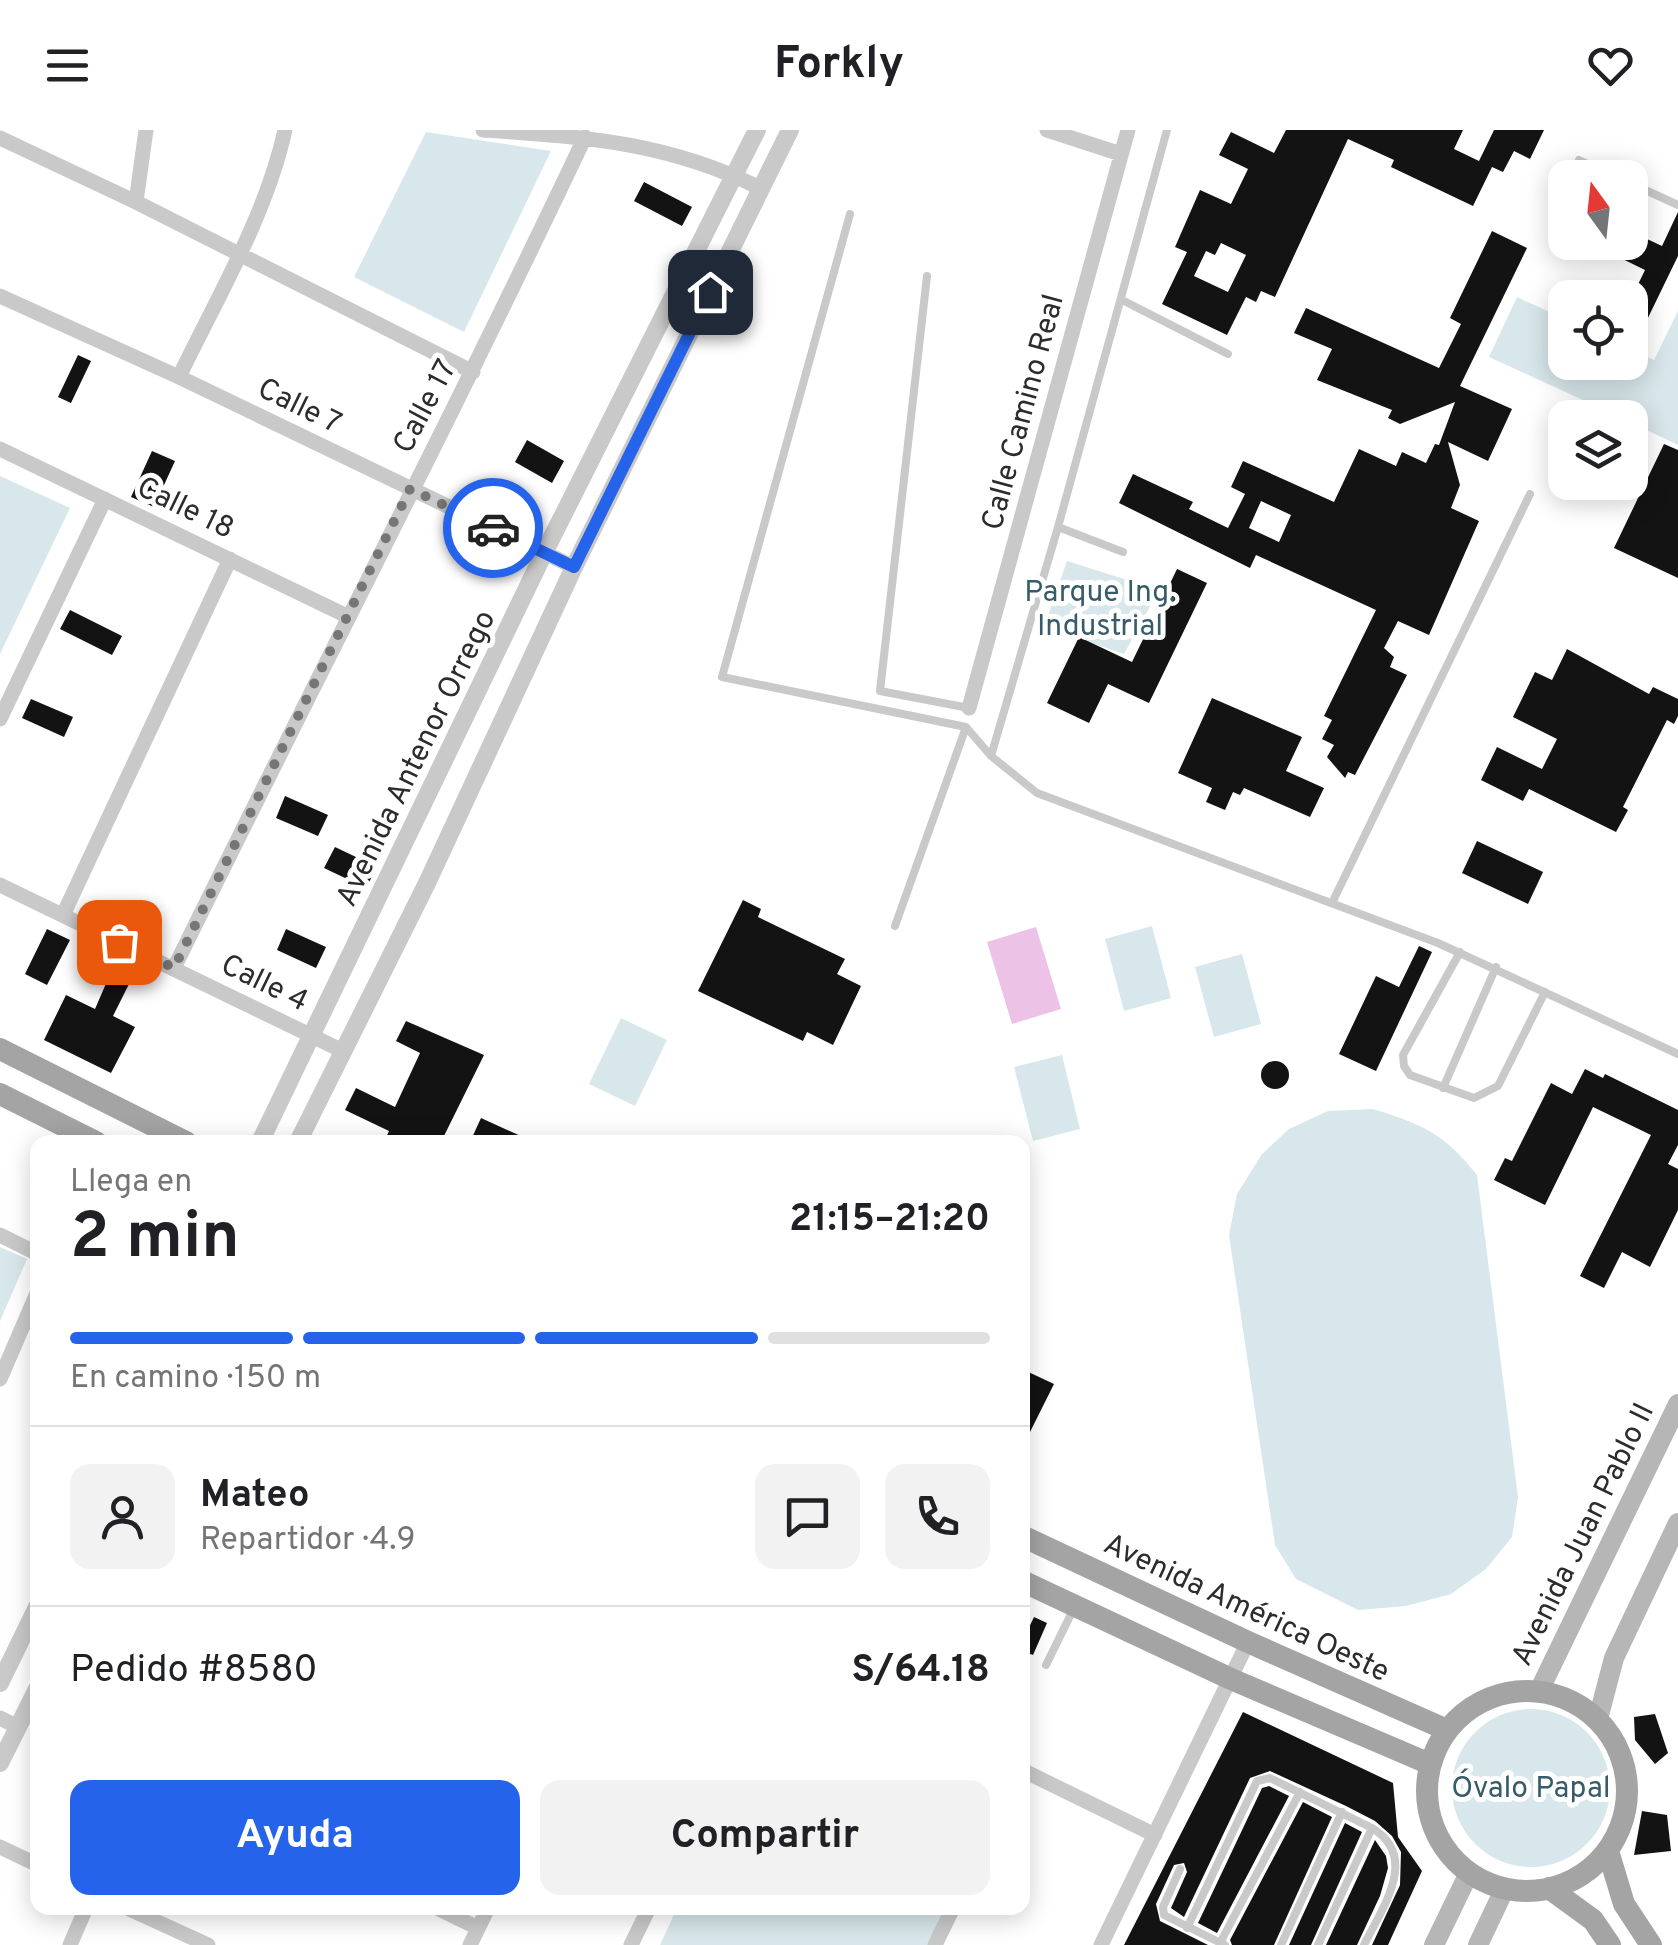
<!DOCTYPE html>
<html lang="es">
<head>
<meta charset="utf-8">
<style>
  :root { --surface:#fff; --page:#f2f2f2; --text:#202124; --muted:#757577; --line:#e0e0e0; --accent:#2563eb }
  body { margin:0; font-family:Overpass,sans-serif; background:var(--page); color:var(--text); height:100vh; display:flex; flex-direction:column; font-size:38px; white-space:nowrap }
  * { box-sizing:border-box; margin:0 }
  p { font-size:32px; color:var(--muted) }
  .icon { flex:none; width:55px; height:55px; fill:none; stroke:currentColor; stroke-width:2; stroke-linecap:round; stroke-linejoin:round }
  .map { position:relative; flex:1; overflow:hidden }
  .side { position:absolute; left:30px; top:1005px; width:1000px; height:780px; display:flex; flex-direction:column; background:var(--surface); border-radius:20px; box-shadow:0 5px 25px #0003 }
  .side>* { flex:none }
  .needle { width:65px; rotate:345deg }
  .buttons { position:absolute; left:1548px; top:30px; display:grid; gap:20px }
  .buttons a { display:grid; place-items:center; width:100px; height:100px; border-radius:20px; background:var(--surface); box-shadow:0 5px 25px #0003; font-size:50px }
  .pin { position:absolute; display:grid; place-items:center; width:85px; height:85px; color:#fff; margin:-42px; border-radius:20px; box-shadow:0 5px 15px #0006 }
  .courier { position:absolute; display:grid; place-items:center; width:100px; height:100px; margin:-50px; border:8px solid #2563eb; border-radius:50%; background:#fff; color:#222; box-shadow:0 2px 12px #0007 }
  .head em { font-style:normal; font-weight:700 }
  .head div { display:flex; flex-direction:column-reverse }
  .head { display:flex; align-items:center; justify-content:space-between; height:170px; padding:0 40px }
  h1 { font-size:65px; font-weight:700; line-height:75px }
  .bar { display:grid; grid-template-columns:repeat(4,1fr); gap:15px 10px; align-content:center; height:120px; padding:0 40px }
  .bar i { height:12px; border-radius:8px; background:var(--line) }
  .bar .current { background:var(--accent) }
  .bar p { grid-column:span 4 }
  .line { display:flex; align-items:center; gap:25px; padding:0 40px; border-top:2px solid var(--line) }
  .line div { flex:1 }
  .round { display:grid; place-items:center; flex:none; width:105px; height:105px; border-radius:20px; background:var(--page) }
  .cta { display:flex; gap:20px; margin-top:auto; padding:20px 40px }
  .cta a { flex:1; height:115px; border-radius:20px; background:var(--accent); color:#fff; font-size:40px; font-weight:700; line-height:115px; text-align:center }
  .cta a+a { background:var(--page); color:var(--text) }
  header { display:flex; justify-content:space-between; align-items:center; height:130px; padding:0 40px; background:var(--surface); font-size:45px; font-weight:700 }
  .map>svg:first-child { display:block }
  .green { fill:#d8e7eb }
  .water { fill:#ecc2e7 }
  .building { fill:#131313; fill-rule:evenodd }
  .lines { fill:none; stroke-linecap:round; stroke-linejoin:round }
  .service { stroke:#c9c9c9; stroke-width:8 }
  .minor { stroke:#c9c9c9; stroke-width:15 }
  .tertiary { stroke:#c9c9c9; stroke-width:18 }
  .secondary { stroke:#b6b6b6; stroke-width:20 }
  .primary { stroke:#a4a4a4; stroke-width:22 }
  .done { stroke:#767676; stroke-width:10; stroke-dasharray:0 18 }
  .route { stroke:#2563eb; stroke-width:12 }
  .labels { text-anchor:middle; stroke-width:10; stroke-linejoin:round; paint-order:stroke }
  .street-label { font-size:30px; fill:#2c2c2c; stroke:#fff }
  .park-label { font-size:30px; fill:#375c69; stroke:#fff }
</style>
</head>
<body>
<header><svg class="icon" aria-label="menu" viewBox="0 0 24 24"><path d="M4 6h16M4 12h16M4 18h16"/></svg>Forkly<svg class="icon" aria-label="heart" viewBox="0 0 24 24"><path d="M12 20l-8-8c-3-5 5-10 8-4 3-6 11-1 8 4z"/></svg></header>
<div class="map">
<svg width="1678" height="1815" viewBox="0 0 1678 1815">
  <rect width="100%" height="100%" fill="#fff"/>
  <path class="green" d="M426,2l125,19 -87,181 -110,-55z
    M1517,167l48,22v43h65v-13l24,11 24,-49v134l-48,-23v-4l-10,-1 -131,-60z
    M0,346l70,32 -70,146z
    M1067,431l92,29 -35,64 -80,-27z
    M1152,796l19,72 -47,13 -19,-72z
    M1242,824l19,70 -47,13 -19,-70z
    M621,888l46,22 -32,66 -46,-22z
    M1062,925l18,74 -47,12 -19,-74z
    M1373,979c49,15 72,25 104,66l41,322 -6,40 -26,32 -35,25 -45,12 -48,4 -62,-31 -21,-34 -46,-310 8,-41 25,-40 27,-25 39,-18z
    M0,1117l27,12 -27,62z
    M1452 1658a79 79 0 1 1 158 0a79 79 0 1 1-158 0Z
    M677,1778h275l-17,37h-275z"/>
  <path class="water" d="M1036,797l25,82 -49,15 -25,-82z"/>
  <path class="building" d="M1286,0h177l-9,19 25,12 15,-31h50l-14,29 -16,-8 -11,21 -11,-5 -19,39 -82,-39 3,-7 -46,-21 -73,158 -14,-6 -5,11 -10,-5 -19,38 -65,-31 25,-52 -12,-5 25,-57 31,14 17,-35 -29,-14 12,-23 43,21zM1221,113l25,12 -18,37 -34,-16 12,-25 9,4z
    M644,52l48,25 -10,19 -48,-25z
    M1678,82v44l-34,70 -14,-7v-18l15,-31 -57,-28h42v-11l32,15z
    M1492,101l35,17 -67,138 52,23 -24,52 -40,-19 12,43 -9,23 28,13 -50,114 -31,-14 -14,27 10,9 -4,10 17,8 -52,100 -7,-3 -3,6 -18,-21 7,-12 -12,-6 10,-19 -8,-4 52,-106 -120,-55 -6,13 -131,-65 14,-29 60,28 -4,7 39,19 17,-34 -14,-7 12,-26 91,41 25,-53 37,17 6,-14 24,11 9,-19 4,1 16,-43 -55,22 -12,-6 4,-8 -75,-30 15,-31 -38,-16 12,-25 133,60 22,-44 -11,-6zM1261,371l30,14 -12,27 -30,-14z
    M78,225l13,6 -20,42 -13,-6z
    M527,310l37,21 -12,22 -37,-21z
    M1664,314l14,6v128l-64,-30z
    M152,321l23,10 -21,46 -23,-10z
    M1177,439l30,14 -58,120 -41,-19 -19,39 -42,-20 32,-66 53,25z
    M70,480l52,26 -10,19 -52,-26z
    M1567,519l82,45 4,-7 25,12v17l-4,8 -7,-4 -44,87 5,3 -12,22 -87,-43 -6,12 -42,-21 16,-33 45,22 15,-30 -44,-22 22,-45 17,8z
    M1212,568l90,39 -16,34 38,17 -14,29 -66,-29 -4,7 -7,-3 -8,18 -19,-8 6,-14 -34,-15z
    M31,569l42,18 -9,20 -42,-19z
    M285,666l43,19 -10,21 -42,-18z
    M1477,711l66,31 -15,32 -66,-31z
    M335,717l42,20 -11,21 -42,-20z
    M743,770l18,9 -3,8 87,42 -8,15 24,12 -28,59 -26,-13 -4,9 -105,-50z
    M47,799l23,11 -23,45 -22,-11z
    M286,799l40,18 -10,21 -39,-18z
    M1419,816l13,6 -56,119 -37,-17 37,-78 23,11z
    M114,835l20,9 -21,42 22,11 -24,46 -67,-33 22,-45 29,14z
    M406,891l78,34 -43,87h-57l5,-11 -44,-21 11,-22 39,19 25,-54 -24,-12z
    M1261 945a14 14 0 1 1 28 0a14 14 0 1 1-28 0Z
    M1585,939l18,9 2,-4 73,36v35l-10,19 10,5v41l-28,57 -28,-15 -18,36 -24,-12 71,-141 -58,-28 -48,98 -51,-25 11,-22 7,3 39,-78 21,11z
    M481,988l53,24h-64z
    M1022,1239l32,15 -32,64z
    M1034,1487l13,6 -14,32 -11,-4v-9z
    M1243,1582l150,71 5,54 24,34 -34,74h-16l28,-60 1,-33 -9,-16 -17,-15 -29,-15 -76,-35 -20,7 -66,139 -13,-9 16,-36 -3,-9 -10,2 -18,39 4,17 48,24h-84z
    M1655,1584l13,39 -13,11 -20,-24 -1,-23z
    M1269,1656l20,10 -72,137 -19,-10 64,-135z
    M1303,1672l29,15 -58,128h-42l-2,-5z
    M1642,1681l25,4 4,36 -37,4z
    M1345,1693l17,9 -51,113h-22z
    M1375,1710l11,16 2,12 -8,28 -23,49h-31z"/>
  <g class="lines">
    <path class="service" d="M1579,30l38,18
      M1630,53l48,22
      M850,84l-128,463 244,50 25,29 46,37 401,150 240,111
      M927,146l-47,415 89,17
      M1122,170l106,54
      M1058,397l65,25
      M991,626l67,-229 109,-397
      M1332,773l198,-409
      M895,796l71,-199
      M1460,822l-57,103 1,11 6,9 64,23 24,-12 47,-94
      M1443,958l53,-121
      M1046,1535l27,-55
      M1180,1739l-17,38 1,8 61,30
      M1187,1798l70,-147 13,-3 102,50 -54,117
      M1220,1813l80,-151
      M1281,1815l61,-133
      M1364,1815c18,-37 56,-88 8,-117"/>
    <path class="minor" d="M483,0c102,7 185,12 279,59
      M1047,0l74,24
      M0,8l136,64 337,170
      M136,72l10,-72
      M0,166l179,81 395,190
      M179,247c38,-79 87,-161 106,-247
      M0,319l347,167
      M969,578l159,-578
      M0,589l105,-220
      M0,755l343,166
      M63,785l167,-356
      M174,838c136,-277 279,-552 411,-831
      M0,1105l38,19
      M0,1249l38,-88
      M0,1588l18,9
      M1022,1640l133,65
      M0,1717l38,18
      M127,1778l81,37
      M437,1778l41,20
      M70,1815l16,-37
      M470,1815l18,-37
      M631,1815l18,-37
      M935,1815l18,-37
      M1101,1815l147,-303"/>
    <path class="tertiary" d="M260,1012l284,-589 213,-423
      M298,1012l129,-259 147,-316 216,-437
      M0,1553l38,-78
      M0,1633l38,-76"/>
    <path class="secondary" d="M1539,1561l139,-287
      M1598,1589l16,-61 64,-135
      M1434,1815l35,-72
      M1478,1815l27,-57"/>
    <path class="primary" d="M0,919l186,93
      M0,964l96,48
      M1022,1406l226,106 199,88
      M1022,1451l209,98 199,85
      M1427 1661a100 100 0 1 1 200 0a100 100 0 1 1-200 0Z
      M1608,1721l16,53 27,41
      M1549,1758l44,32 17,25"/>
  </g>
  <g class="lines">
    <path class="done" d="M119,812l55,26 236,-479 83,39"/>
    <path class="route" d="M493,398l81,39 136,-275"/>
  </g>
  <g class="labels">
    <g class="street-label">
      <text transform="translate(300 275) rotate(26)" y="10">Calle 7</text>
      <text transform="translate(424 276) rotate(-62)" y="10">Calle 17</text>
      <text transform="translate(1022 282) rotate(-75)" y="10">Calle Camino Real</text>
      <text transform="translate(186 377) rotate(26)" y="10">Calle 18</text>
      <text transform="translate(415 628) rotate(-64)" y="10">Avenida Antenor Orrego</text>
      <text transform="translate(265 852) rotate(26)" y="10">Calle 4</text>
      <text transform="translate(1582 1404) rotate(-64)" y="10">Avenida Juan Pablo II</text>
      <text transform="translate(1247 1477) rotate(25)" y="10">Avenida América Oeste</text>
    </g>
    <g class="park-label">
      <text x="1100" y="471">Parque Ing.<tspan x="1100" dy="34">Industrial</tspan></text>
      <text x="1531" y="1667">Óvalo Papal</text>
    </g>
  </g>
</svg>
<div class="buttons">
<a><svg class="needle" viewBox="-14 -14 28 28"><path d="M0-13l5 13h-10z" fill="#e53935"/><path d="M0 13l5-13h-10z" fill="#757577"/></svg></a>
<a><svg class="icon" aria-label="locate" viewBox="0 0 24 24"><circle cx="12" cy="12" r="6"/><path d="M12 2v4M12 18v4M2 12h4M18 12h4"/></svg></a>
<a><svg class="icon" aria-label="layers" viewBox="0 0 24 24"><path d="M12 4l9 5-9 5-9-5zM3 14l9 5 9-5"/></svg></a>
</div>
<div class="pin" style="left:119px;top:812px;background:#ea580c"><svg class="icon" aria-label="bag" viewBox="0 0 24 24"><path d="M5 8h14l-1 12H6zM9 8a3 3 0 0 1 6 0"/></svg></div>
<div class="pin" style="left:710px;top:162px;background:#1f2937"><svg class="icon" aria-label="home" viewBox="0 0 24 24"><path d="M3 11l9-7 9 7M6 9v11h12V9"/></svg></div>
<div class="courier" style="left:493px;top:398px"><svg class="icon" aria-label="car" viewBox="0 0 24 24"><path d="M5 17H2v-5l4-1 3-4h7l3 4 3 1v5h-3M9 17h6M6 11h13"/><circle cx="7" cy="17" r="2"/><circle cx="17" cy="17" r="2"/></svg></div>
<section class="side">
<div class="head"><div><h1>2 min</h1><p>Llega en</p></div><em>21:15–21:20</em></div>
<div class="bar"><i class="current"></i><i class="current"></i><i class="current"></i><i></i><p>En camino · 150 m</p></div>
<div class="line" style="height:180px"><a class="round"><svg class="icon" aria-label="person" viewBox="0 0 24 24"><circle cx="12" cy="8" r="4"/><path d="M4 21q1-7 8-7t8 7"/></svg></a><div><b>Mateo</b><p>Repartidor · 4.9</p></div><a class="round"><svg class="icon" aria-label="chat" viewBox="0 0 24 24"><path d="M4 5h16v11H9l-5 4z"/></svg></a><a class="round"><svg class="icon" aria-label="phone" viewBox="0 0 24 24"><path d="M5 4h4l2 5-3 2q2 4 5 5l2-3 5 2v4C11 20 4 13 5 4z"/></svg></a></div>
<div class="line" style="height:130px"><div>Pedido #8580</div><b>S/64.18</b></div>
<div class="cta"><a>Ayuda</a><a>Compartir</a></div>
</section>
</div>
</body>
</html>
